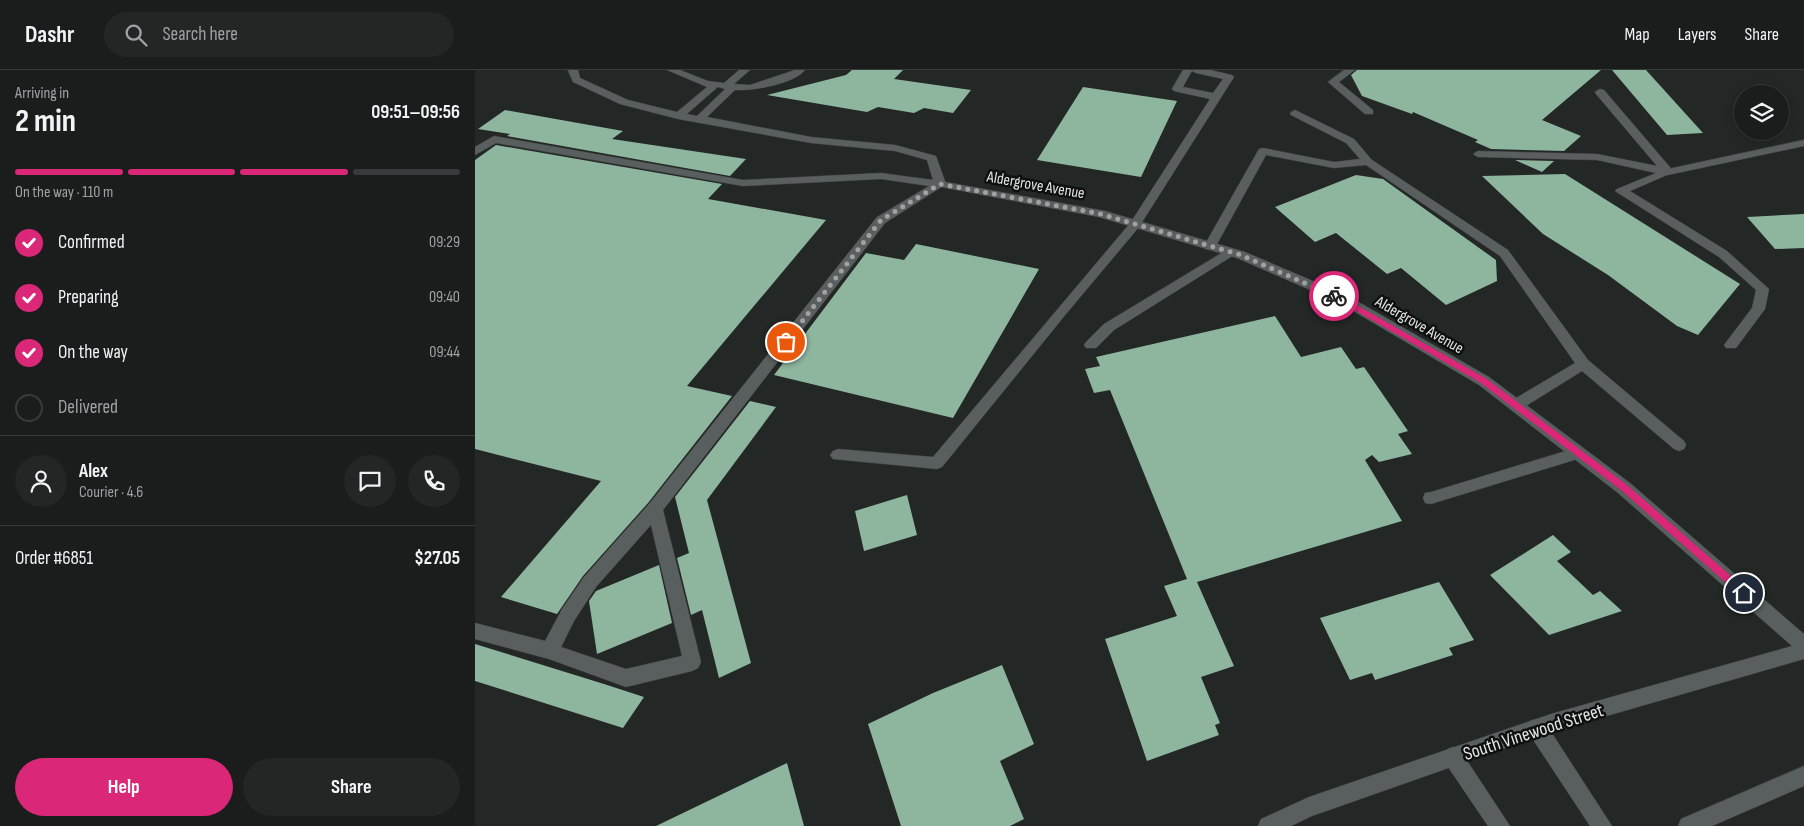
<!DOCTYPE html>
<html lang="en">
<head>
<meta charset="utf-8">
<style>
  :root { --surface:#1a1d1c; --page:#232625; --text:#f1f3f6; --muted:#9fa2a3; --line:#383b3b; --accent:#db2777 }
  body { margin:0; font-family:"Sofia Sans Condensed",sans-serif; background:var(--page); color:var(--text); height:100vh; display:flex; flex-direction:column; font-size:19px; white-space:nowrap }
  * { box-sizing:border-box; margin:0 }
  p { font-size:16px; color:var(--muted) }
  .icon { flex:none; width:28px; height:28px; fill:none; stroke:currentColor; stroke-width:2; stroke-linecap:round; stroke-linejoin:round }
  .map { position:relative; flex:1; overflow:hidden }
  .sheet { display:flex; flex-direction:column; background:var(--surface); width:475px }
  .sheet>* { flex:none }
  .tools { position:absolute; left:1259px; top:15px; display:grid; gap:10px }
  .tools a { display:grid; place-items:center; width:55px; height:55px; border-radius:50%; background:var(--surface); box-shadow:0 2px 12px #0003,0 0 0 1px var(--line); font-size:25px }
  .pin { position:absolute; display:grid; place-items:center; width:42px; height:42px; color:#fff; margin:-21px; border:2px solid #fff; border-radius:50%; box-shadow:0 1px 5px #0007 }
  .courier { position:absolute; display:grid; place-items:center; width:50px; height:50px; margin:-25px; border:4px solid #db2777; border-radius:50%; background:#fff; color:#222; box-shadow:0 1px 6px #0007 }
  .head em { font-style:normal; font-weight:700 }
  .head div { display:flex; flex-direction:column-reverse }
  .head { display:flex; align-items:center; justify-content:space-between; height:85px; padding:0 15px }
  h1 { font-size:32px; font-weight:700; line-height:38px }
  .bar { display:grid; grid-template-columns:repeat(4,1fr); gap:8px 5px; align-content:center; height:60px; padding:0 15px }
  .bar i { height:6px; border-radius:4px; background:var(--line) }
  .bar .active { background:var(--accent) }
  .bar p { grid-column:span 4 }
  .line { display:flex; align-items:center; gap:12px; padding:0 15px; border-top:1px solid var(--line) }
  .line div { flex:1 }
  .round { display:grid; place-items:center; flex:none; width:52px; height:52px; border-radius:26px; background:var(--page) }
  ol { padding:0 15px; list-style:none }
  li { display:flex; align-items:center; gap:15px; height:55px }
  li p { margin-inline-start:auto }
  li .icon { padding:5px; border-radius:50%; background:var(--accent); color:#fff; stroke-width:4 }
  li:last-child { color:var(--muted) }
  li i { width:28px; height:28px; border:2px solid var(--line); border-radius:50% }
  .action { display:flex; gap:10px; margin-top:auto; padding:10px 15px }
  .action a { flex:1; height:58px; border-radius:30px; background:var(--accent); color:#fff; font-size:20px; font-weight:700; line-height:58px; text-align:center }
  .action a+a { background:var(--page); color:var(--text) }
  header { display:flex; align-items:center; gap:30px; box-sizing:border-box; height:70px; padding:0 25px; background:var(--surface); border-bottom:1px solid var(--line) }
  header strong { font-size:24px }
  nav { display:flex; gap:28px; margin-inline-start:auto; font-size:18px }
  .search { width:350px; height:45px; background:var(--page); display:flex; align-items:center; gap:12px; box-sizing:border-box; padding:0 18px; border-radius:28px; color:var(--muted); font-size:19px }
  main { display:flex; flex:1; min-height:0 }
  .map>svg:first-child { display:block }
  .building { fill:#8eb59e }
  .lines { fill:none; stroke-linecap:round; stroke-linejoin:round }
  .service-casing { stroke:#3f4342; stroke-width:1 }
  .minor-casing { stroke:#3f4342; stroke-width:1 }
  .service { fill:#595e5e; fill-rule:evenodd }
  .minor { fill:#595e5e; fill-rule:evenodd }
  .route { fill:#db2777 }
  .done { stroke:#9fa2a2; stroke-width:5; stroke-dasharray:0 9 }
  .labels { text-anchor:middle; stroke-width:5; stroke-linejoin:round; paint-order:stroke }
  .street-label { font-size:16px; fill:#e2e5e4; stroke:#0e100f }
  .near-street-label { font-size:19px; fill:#e2e5e4; stroke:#0e100f }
</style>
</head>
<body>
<header>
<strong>Dashr</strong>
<div class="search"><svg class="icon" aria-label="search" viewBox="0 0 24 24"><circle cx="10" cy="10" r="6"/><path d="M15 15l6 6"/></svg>Search here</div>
<nav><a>Map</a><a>Layers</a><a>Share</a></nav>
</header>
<main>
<section class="sheet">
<div class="head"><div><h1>2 min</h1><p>Arriving in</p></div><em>09:51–09:56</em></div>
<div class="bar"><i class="active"></i><i class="active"></i><i class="active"></i><i></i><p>On the way · 110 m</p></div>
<ol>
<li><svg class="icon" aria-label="check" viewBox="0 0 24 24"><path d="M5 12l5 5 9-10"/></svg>Confirmed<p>09:29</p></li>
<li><svg class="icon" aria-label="check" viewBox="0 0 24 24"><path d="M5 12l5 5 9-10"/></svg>Preparing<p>09:40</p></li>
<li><svg class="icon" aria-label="check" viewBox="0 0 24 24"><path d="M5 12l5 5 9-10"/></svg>On the way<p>09:44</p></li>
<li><i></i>Delivered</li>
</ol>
<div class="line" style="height:90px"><a class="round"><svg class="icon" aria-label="person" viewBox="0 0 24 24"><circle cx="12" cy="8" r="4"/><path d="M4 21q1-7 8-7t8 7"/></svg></a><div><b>Alex</b><p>Courier · 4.6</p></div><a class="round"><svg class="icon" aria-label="chat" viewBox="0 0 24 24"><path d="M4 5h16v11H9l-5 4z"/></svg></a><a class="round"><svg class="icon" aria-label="phone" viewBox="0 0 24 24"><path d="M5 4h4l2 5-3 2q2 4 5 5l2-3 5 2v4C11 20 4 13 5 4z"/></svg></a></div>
<div class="line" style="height:65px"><div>Order #6851</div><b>$27.05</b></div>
<div class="action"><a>Help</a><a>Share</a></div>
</section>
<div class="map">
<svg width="1329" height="756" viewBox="0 0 1329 756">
  <rect width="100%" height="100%" fill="#232726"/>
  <path class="building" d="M377,0h51l-9,9 77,11 -18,23 -29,-5 -10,5 -36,-6 -11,5 -100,-17 79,-20z
    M882,0h244l-59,50 39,16 -17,15 -73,-2 -16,-7 3,-2 -65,-28 -1,2 -50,-18 -11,-21z
    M1137,0h34l57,63 -36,2z
    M608,17l94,14 -36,76 -104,-17z
    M30,40l118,21 -11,8 134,20 -16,17 -223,-40 3,-2 -32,-5z
    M21,75l226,39 -14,15 118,21 -139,166 45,10 -84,107 -65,73 -26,38 -56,-17 100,-116 -126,-32v-289z
    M1040,90l39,1 -12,11z
    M1090,104l175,110 -42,51 -21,-9 -69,-51 -65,-41 -61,-58z
    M881,105l27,4 113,81 1,21 -51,24 -45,-37 -14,6 -51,-41 -21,9 -40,-35z
    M1329,144v34l-29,1 -28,-32z
    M441,174l123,25 -86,149 -179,-43 92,-122 38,7z
    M800,246l26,41 40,-10 15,22 8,-2 44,64 -10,3 14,20 -33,8 -7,-7 -7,5 37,61 -205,61 37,84 -33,11 19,46 -5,2 4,10 -72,26 -42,-122 72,-23 -13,-30 23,-7 -77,-189 -16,3 -9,-24 15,-3 -4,-9z
    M275,331l26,6 -69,93 44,163 -32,15 -17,-68 -11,5 -14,-57 12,-5 -14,-56z
    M432,425l10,40 -53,16 -9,-40z
    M1078,465l18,17 -14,9 36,34 7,-4 22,20 -73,24 -59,-60z
    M184,495l13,58 -75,31 -8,-53 7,-10z
    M964,512l35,58 -25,8 4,7 -78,25 -3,-7 -22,7 -30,-62z
    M0,574l129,40 40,13 -21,31 -148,-47z
    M527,595l32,79 -34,17 24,58 -14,7h-109l-33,-102 65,-31z
    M312,693l17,63h-148z"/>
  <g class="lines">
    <g class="service-casing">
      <path id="service" d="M93,0h10l2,8 48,22 49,12 30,-25 -40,-17h13l28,11 16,2 15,-13h11l-16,14 16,1 45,-15h10c-11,14 -52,21 -70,20l-28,27 104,20 84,8 41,11 10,28 -61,39 -222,287 38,152 -3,6 -6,3 -66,16 -77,-28 -74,-20v-16l70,18 17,-32 22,-32 65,-73 228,-287 52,-31 -48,-7 -138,7 -247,-43 -21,12v-8l19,-11 249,44 138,-7 52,7 -6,-20 -32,-9 -84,-8 -133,-24 -58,-15 -47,-22zM243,17l7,2 -28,27 -10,-2zM176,455l31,131 -56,13 -65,-22 13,-26 22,-34z
        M708,0h27l22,5 2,2 -95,150 -73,87 -124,153 -5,2 -104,-10 -3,-4 3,-4 5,-2 95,8 198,-235 79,-123 -36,-8 -2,-2zM717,1l4,2 27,6 -10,14 -30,-6z
        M869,0h11l-16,12 34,28v4h-8l-37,-32z
        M1125,19l4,1 70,82 -44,19 97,60 42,38 -4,20 -29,39h-10l-2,-3 28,-37 4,-18 -37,-33 -104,-66 2,-2 39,-16 -59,-13 -119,-3 -5,-3 5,-3 119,3 60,12 -61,-72 -1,-2z
        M820,40l59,29 18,21 136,90 80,110 96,81 2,4 -2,4 -5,2 -5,-2 -92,-78 -61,38 -5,1 -5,-1 -2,-4 2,-4 64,-38 -75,-107 -134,-91 -32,3 -68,-13 -50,91 -6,4 -4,-1 -2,-3 55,-97 4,-1 71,14 26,-3 -14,-16 -55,-28 -1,-2z
        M755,178l6,4 -2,3 -120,75 -18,18h-10l-2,-3 2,-3 18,-18z
        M1104,377l5,2 3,4 -3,4 -153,47 -6,-1 -2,-5 2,-5 6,-1z
        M1062,649l7,2 68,105h-22l-60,-91 -3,-7 3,-7z
        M978,677l7,3 50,76h-22l-42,-62 -3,-7 3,-7z
        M1329,696v20l-92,40h-34l3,-7z"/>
    </g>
    <g class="minor-casing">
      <path id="minor" d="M1329,70v6l-136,29 -6,-3 6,-3z
        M465,111l165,30 140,41 103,44 141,81 141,106 174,151v25l-253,73 -239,84 -21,10h-33l3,-7 48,-22 242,-83 241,-68 -174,-153 -139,-108 -141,-83 -101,-44 -138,-41 -163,-31 -2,-2 2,-2z"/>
    </g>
    <use href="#service" class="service"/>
    <use href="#minor" class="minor"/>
  </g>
  <path class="route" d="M857,224h5l150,85 140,106 120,105v6h-6l-120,-106 -140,-107 -149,-86z"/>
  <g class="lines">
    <path class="done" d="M311,272l95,-122 59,-36 161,30 140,41 93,41"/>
  </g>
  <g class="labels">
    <g class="street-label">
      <text transform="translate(561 114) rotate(10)" y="6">Aldergrove Avenue</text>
      <text transform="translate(945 254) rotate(30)" y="6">Aldergrove Avenue</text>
    </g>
    <g class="near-street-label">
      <text transform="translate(1058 661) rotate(-18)" y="7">South Vinewood Street</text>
    </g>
  </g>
</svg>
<div class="tools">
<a><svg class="icon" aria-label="layers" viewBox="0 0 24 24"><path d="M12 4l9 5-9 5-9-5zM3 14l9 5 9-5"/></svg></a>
</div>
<div class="pin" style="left:311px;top:272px;background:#ea580c"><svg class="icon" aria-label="bag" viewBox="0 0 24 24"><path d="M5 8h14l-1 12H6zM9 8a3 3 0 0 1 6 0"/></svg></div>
<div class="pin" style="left:1269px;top:523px;background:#1f2937"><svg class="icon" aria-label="home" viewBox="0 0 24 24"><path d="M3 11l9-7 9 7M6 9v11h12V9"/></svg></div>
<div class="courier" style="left:859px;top:226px"><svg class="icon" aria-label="bike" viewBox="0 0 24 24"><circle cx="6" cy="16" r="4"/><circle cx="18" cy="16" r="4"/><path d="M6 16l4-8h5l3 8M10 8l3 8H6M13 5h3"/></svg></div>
</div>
</main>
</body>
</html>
